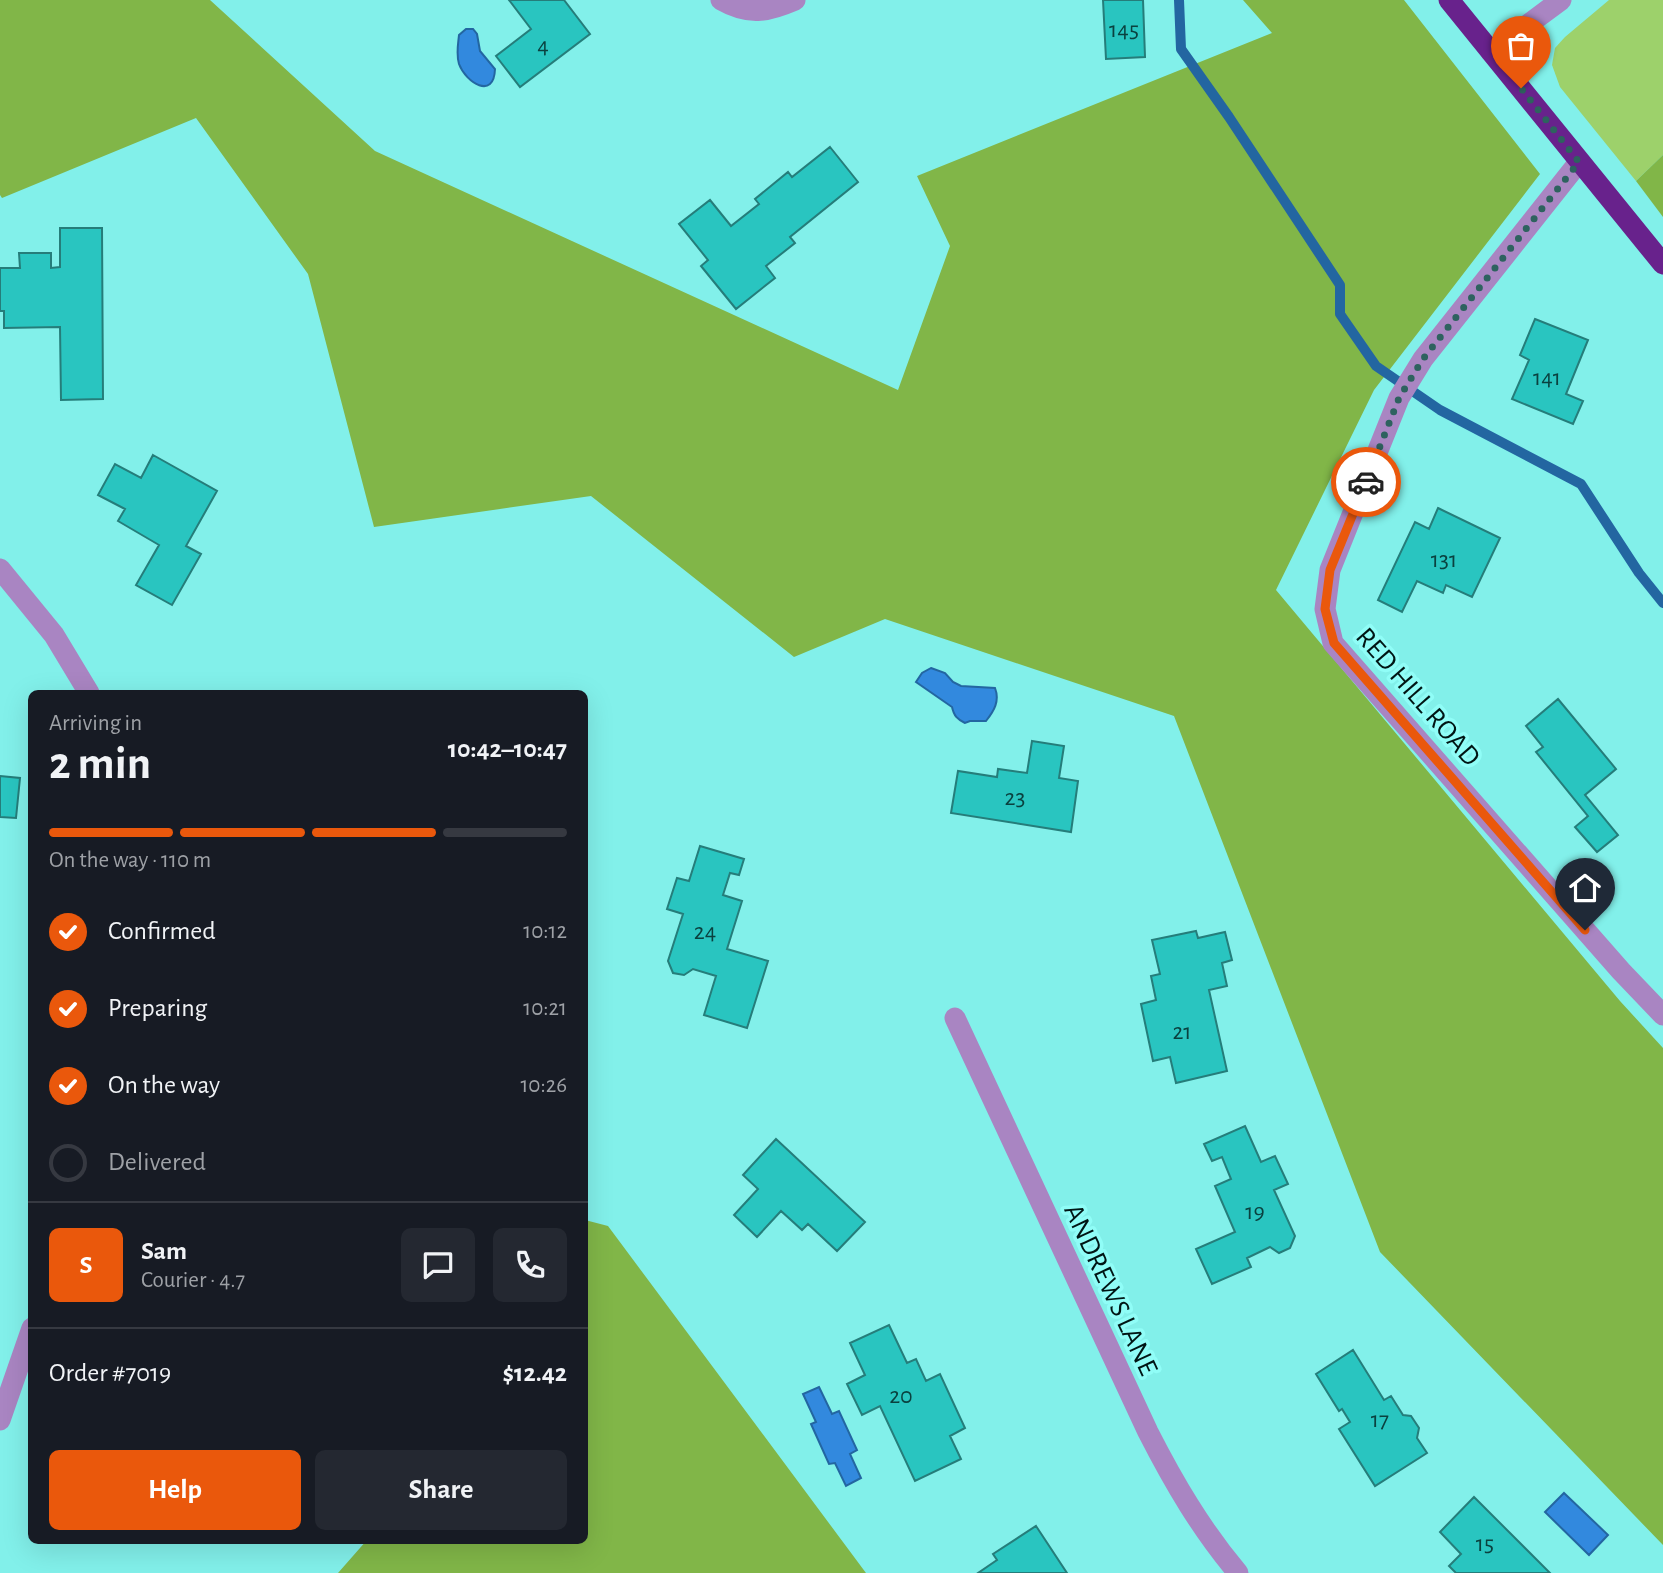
<!DOCTYPE html>
<html lang="en">
<head>
<meta charset="utf-8">
<style>
  :root { --surface:#171b24; --page:#242831; --text:#f1f3f6; --muted:#9ea1a6; --line:#363941; --accent:#ea580c }
  body { margin:0; font-family:"Alegreya Sans",sans-serif; background:var(--page); color:var(--text); height:100vh; display:flex; flex-direction:column; font-size:26px; white-space:nowrap }
  * { box-sizing:border-box; margin:0 }
  p { font-size:23px; color:var(--muted) }
  .icon { flex:none; width:38px; height:38px; fill:none; stroke:currentColor; stroke-width:2; stroke-linecap:round; stroke-linejoin:round }
  .map { position:relative; flex:1; overflow:hidden }
  .details { position:absolute; left:28px; top:690px; width:560px; height:854px; display:flex; flex-direction:column; background:var(--surface); border-radius:10px; box-shadow:0 7px 28px #0002 }
  .details>* { flex:none }
  .pin { position:absolute; display:grid; place-items:center; width:60px; height:60px; color:#fff; margin:-72px -30px; border-radius:50% 50% 50% 0; rotate:-45deg; box-shadow:0 0 7px #0007 }
  .pin .icon { rotate:45deg }
  .courier { position:absolute; display:grid; place-items:center; width:70px; height:70px; margin:-35px; border:5px solid #ea580c; border-radius:50%; background:#fff; color:#222; box-shadow:0 2px 9px #0007 }
  .head em { font-style:normal; font-weight:600 }
  .head div { display:flex; flex-direction:column-reverse }
  .head { display:flex; align-items:center; justify-content:space-between; height:119px; padding:0 21px }
  h1 { font-size:46px; font-weight:600; line-height:52px }
  .bar { display:grid; grid-template-columns:repeat(4,1fr); gap:10px 7px; align-content:center; height:84px; padding:0 21px }
  .bar i { height:9px; border-radius:5px; background:var(--line) }
  .bar .current { background:var(--accent) }
  .bar p { grid-column:span 4 }
  .line { display:flex; align-items:center; gap:18px; padding:0 21px; border-top:2px solid var(--line) }
  .line div { flex:1 }
  .round { display:grid; place-items:center; flex:none; width:74px; height:74px; border-radius:10px; background:var(--page) }
  ol { padding:0 21px; list-style:none }
  li { display:flex; align-items:center; gap:21px; height:77px }
  li p { margin-inline-start:auto }
  li .icon { padding:7px; border-radius:50%; background:var(--accent); color:#fff; stroke-width:4 }
  li:last-child { color:var(--muted) }
  li i { width:38px; height:38px; border:4px solid var(--line); border-radius:50% }
  .button { display:flex; gap:14px; margin-top:auto; padding:14px 21px }
  .button a { flex:1; height:80px; border-radius:10px; background:var(--accent); color:#fff; font-size:28px; font-weight:600; line-height:80px; text-align:center }
  .button a+a { background:var(--page); color:var(--text) }
  .map>svg:first-child { display:block }
  .green { fill:#9dd16b }
  .forest { fill:#81b648 }
  .water { fill:#3289de; stroke:#2366a1; stroke-width:2 }
  .lines { fill:none; stroke-linecap:round; stroke-linejoin:round }
  .stream { stroke:#2366a1; stroke-width:10 }
  .building { fill:#29c5c0; stroke:#257d7a; stroke-width:2 }
  .minor { stroke:#a985c2; stroke-width:21 }
  .highway { stroke:#68228c; stroke-width:21 }
  .done { stroke:#2e625f; stroke-width:7; stroke-dasharray:0 12.6 }
  .route { stroke:#ea580c; stroke-width:9 }
  .labels { text-anchor:middle; stroke-width:7; stroke-linejoin:round; paint-order:stroke }
  .number-label { font-size:24px; fill:#0a413f }
  .street-label { font-size:28px; fill:#001514; stroke:#90fdf7 }
</style>
</head>
<body>
<div class="map">
<svg width="1663" height="1573" viewBox="0 0 1663 1573">
  <rect width="100%" height="100%" fill="#82f0ea"/>
  <path class="green" d="M1609,0h54v155l-27,26 -76,-94 -8,-22 3,-17 10,-11z"/>
  <path class="forest" d="M0,0h210l165,151 523,239 52,-144 -33,-70 355,-143 -29,-33h161l136,174 -166,216 -98,200 344,411 43,47v497l-283,-293 -206,-536 -289,-97 -91,38 -203,-161 -217,31 -66,-253 -112,-156 -194,80 -2,-3z
    M1663,155v62l-27,-36z
    M585,1220l23,6 258,347h-528l29,-33h217z"/>
  <path class="water" d="M466,29h7l4,5 3,17 15,18c-1,31 -29,14 -36,-5 -3,-10 -1,-19 0,-29z
    M931,668l14,5 8,9 8,4 34,2c5,13 -1,23 -9,33h-16l-5,2c-8,-4 -11,-7 -13,-16l-36,-25 6,-9z
    M819,1387l13,27 7,-3 18,39 -7,4 11,24 -15,8 -11,-23 -6,1 -18,-40 5,-2 -13,-28z
    M1564,1493l44,42 -19,20 -44,-43z"/>
  <g class="lines">
    <path class="stream" d="M1179,0l2,49 48,68 111,168v29l36,52 64,44 141,74 58,89 24,30"/>
  </g>
  <path class="building" d="M509,0h55l26,34 -70,53 -24,-31 35,-27z
    M1103,0h40l2,57 -39,2z
    M830,147l28,35 -68,55 5,6 -29,23 9,12 -39,31 -35,-43 7,-6 -29,-36 31,-24 21,26 28,-22 -4,-5 33,-27 4,5z
    M60,228h42l1,171 -42,1 -1,-73 -56,1v-17h-4v-43h20l-1,-15h32v15l9,-1z
    M1535,319l53,21 -22,54 17,7 -10,23 -61,-25 17,-39 -9,-5z
    M153,455l64,36 -31,55 15,8 -29,51 -36,-20 23,-40 -41,-24 7,-12 -27,-14 17,-31 26,14z
    M1438,508l62,30 -28,59 -26,-12 -3,8 -26,-12 -15,31 -24,-12 37,-78 14,7z
    M1558,699l58,70 -31,26 33,40 -21,17 -22,-25 13,-11 -52,-64 7,-5 -17,-21z
    M1032,741l32,5 -5,32 19,3 -7,51 -120,-19 7,-42 39,6 1,-8 29,4z
    M0,776l20,2 -4,40 -16,-1z
    M700,846l44,13 -5,16 -9,-2 -7,22 19,6 -15,48 41,12 -21,67 -43,-13 12,-39 -23,-7 -9,6 -11,-2 -5,-12 15,-47 -16,-5 10,-31 12,3z
    M1196,931l2,7 27,-6 7,28 -10,3 5,23 -18,4 18,81 -51,12 -6,-26 -17,4 -12,-57 15,-4 -5,-24 9,-2 -8,-34z
    M1245,1126l16,36 14,-6 13,28 -14,6 21,46 -5,12 -11,5 -9,-6 -23,11 4,9 -39,17 -16,-35 39,-17 -20,-46 16,-7 -9,-22 -10,4 -8,-17z
    M776,1139l89,83 -28,29 -29,-27 -6,6 -21,-19 -24,26 -23,-22 24,-26 -15,-14z
    M889,1325l18,38 9,-4 10,22 14,-7 25,54 -15,8 11,23 -46,22 -35,-75 -18,9 -15,-31 18,-9 -15,-32z
    M1353,1350l31,50 7,-4 12,19 8,1 8,12 -2,10 10,15 -52,33 -36,-57 11,-7 -8,-13 -3,2 -23,-37z
    M1474,1497l76,76h-94l-7,-7 12,-12 -21,-22z
    M1036,1526l31,47h-89l19,-13 -4,-6z"/>
  <g class="lines">
    <path class="minor" d="M721,0c28,16 46,12 74,0
      M1491,52l70,-52
      M1579,162l-156,197 -24,39 -69,172 -5,39 8,34 288,328 42,44
      M0,569l54,66 35,58
      M955,1018l193,414c26,51 53,97 90,141
      M0,1420l32,-92"/>
    <path class="highway" d="M1449,0l214,264"/>
  </g>
  <g class="lines">
    <path class="done" d="M1366,482l33,-84 24,-39 156,-197 -58,-74"/>
    <path class="route" d="M1366,482l-36,88 -5,39 9,34 251,287"/>
  </g>
  <g class="labels">
    <g class="number-label">
      <text x="1124" y="37">145</text>
      <text x="543" y="53">4</text>
      <text x="1547" y="385">141</text>
      <text x="1444" y="567">131</text>
      <text x="1015" y="805">23</text>
      <text x="705" y="939">24</text>
      <text x="1182" y="1039">21</text>
      <text x="1255" y="1219">19</text>
      <text x="901" y="1403">20</text>
      <text x="1380" y="1427">17</text>
      <text x="1485" y="1551">15</text>
    </g>
    <g class="street-label">
      <text transform="translate(1419 696) rotate(49)" y="10">RED HILL ROAD</text>
      <text transform="translate(1112 1289) rotate(65)" y="10">ANDREWS LANE</text>
    </g>
  </g>
</svg>
<div class="pin" style="left:1521px;top:88px;background:#ea580c"><svg class="icon" aria-label="bag" viewBox="0 0 24 24"><path d="M5 8h14l-1 12H6zM9 8a3 3 0 0 1 6 0"/></svg></div>
<div class="pin" style="left:1585px;top:930px;background:#1f2937"><svg class="icon" aria-label="home" viewBox="0 0 24 24"><path d="M3 11l9-7 9 7M6 9v11h12V9"/></svg></div>
<div class="courier" style="left:1366px;top:482px"><svg class="icon" aria-label="car" viewBox="0 0 24 24"><path d="M5 17H2v-5l4-1 3-4h7l3 4 3 1v5h-3M9 17h6M6 11h13"/><circle cx="7" cy="17" r="2"/><circle cx="17" cy="17" r="2"/></svg></div>
<section class="details">
<div class="head"><div><h1>2 min</h1><p>Arriving in</p></div><em>10:42–10:47</em></div>
<div class="bar"><i class="current"></i><i class="current"></i><i class="current"></i><i></i><p>On the way · 110 m</p></div>
<ol>
<li><svg class="icon" aria-label="check" viewBox="0 0 24 24"><path d="M5 12l5 5 9-10"/></svg>Confirmed<p>10:12</p></li>
<li><svg class="icon" aria-label="check" viewBox="0 0 24 24"><path d="M5 12l5 5 9-10"/></svg>Preparing<p>10:21</p></li>
<li><svg class="icon" aria-label="check" viewBox="0 0 24 24"><path d="M5 12l5 5 9-10"/></svg>On the way<p>10:26</p></li>
<li><i></i>Delivered</li>
</ol>
<div class="line" style="height:126px"><b class="round" style="background:var(--accent);color:#fff">S</b><div><b>Sam</b><p>Courier · 4.7</p></div><a class="round"><svg class="icon" aria-label="chat" viewBox="0 0 24 24"><path d="M4 5h16v11H9l-5 4z"/></svg></a><a class="round"><svg class="icon" aria-label="phone" viewBox="0 0 24 24"><path d="M5 4h4l2 5-3 2q2 4 5 5l2-3 5 2v4C11 20 4 13 5 4z"/></svg></a></div>
<div class="line" style="height:91px"><div>Order #7019</div><b>$12.42</b></div>
<div class="button"><a>Help</a><a>Share</a></div>
</section>
</div>
</body>
</html>
